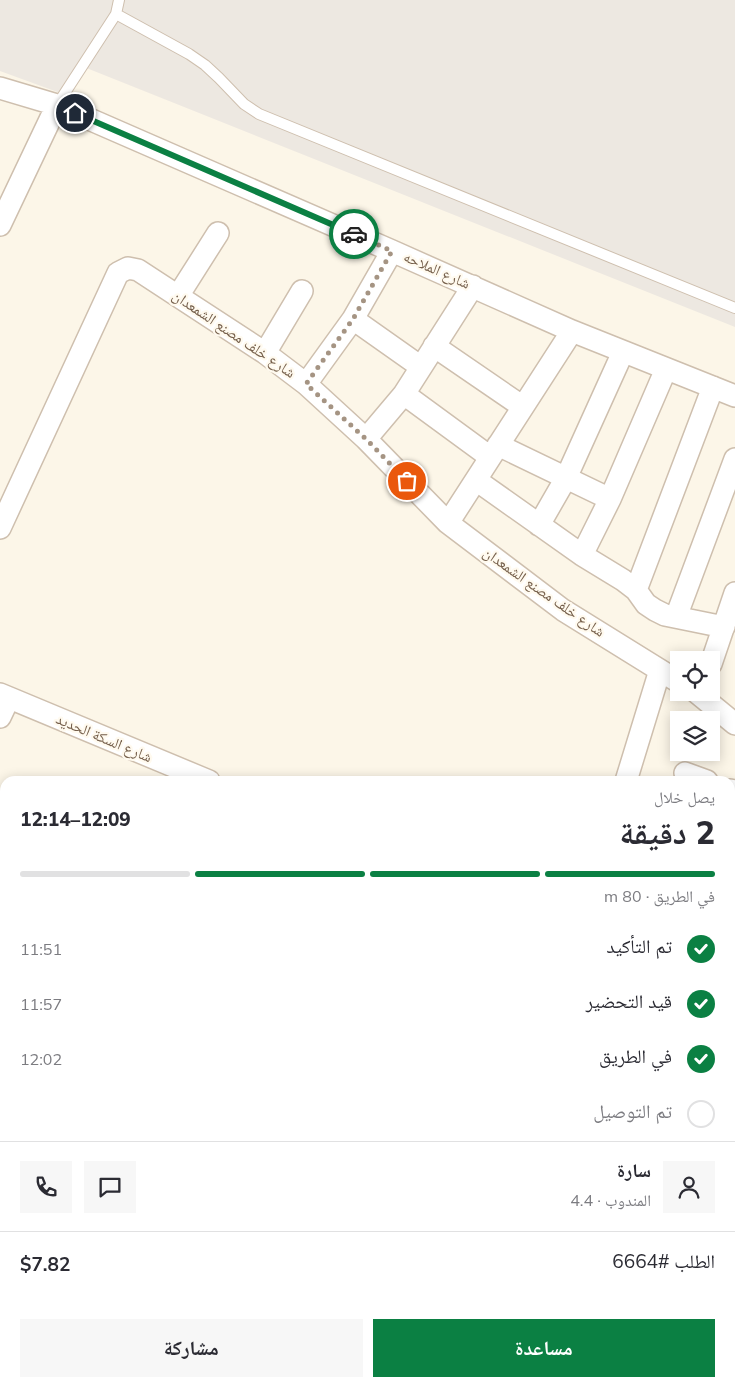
<!DOCTYPE html>
<html lang="ar">
<head>
<meta charset="utf-8">
<style>
  :root { --surface:#fff; --page:#f7f7f7; --text:#2b2b33; --muted:#7c7c81; --line:#e1e1e2; --accent:#0b8043 }
  body { margin:0; font-family:Mulish,"Noto Naskh Arabic",sans-serif; background:var(--page); color:var(--text); direction:rtl; height:100vh; display:flex; flex-direction:column; font-size:19px; white-space:nowrap }
  * { box-sizing:border-box; margin:0 }
  p { font-size:16px; color:var(--muted) }
  .icon { flex:none; width:28px; height:28px; fill:none; stroke:currentColor; stroke-width:2; stroke-linecap:round; stroke-linejoin:round }
  .map { position:relative; flex:1; overflow:hidden; direction:ltr }
  .details { position:absolute; left:0px; top:776px; width:735px; height:611px; display:flex; flex-direction:column; background:var(--surface); border-radius:15px 15px 0 0; box-shadow:0 2px 12px #0003; direction:rtl }
  .details>* { flex:none }
  .tools { position:absolute; left:670px; top:651px; display:grid; gap:10px }
  .tools a { display:grid; place-items:center; width:50px; height:50px; border-radius:0px; background:var(--surface); box-shadow:0 2px 12px #0003; font-size:25px }
  .pin { position:absolute; display:grid; place-items:center; width:42px; height:42px; color:#fff; margin:-21px; border:2px solid #fff; border-radius:50%; box-shadow:0 1px 5px #0007 }
  .courier { position:absolute; display:grid; place-items:center; width:50px; height:50px; margin:-25px; border:4px solid #0b8043; border-radius:50%; background:#fff; color:#222; box-shadow:0 1px 6px #0007 }
  .overview em { font-style:normal; font-weight:800 }
  .overview div { display:flex; flex-direction:column-reverse }
  .overview { display:flex; align-items:center; justify-content:space-between; height:85px; padding:0 20px }
  h1 { font-size:32px; font-weight:800; line-height:38px }
  .bar { display:grid; grid-template-columns:repeat(4,1fr); gap:8px 5px; align-content:center; height:60px; padding:0 20px }
  .bar i { height:6px; border-radius:4px; background:var(--line) }
  .bar .current { background:var(--accent) }
  .bar p { grid-column:span 4 }
  .line { display:flex; align-items:center; gap:12px; padding:0 20px; border-top:1px solid var(--line) }
  .line div { flex:1 }
  .round { display:grid; place-items:center; flex:none; width:52px; height:52px; border-radius:0px; background:var(--page) }
  ol { padding:0 20px; list-style:none }
  li { display:flex; align-items:center; gap:15px; height:55px }
  li p { margin-inline-start:auto }
  li .icon { padding:5px; border-radius:50%; background:var(--accent); color:#fff; stroke-width:4 }
  li:last-child { color:var(--muted) }
  li i { width:28px; height:28px; border:2px solid var(--line); border-radius:50% }
  .cta { display:flex; gap:10px; margin-top:auto; padding:10px 20px }
  .cta a { flex:1; height:58px; border-radius:0px; background:var(--accent); color:#fff; font-size:20px; font-weight:800; line-height:58px; text-align:center }
  .cta a+a { background:var(--page); color:var(--text) }
  .map>svg:first-child { display:block }
  .industrial { fill:#ede8e1 }
  .lines { fill:none; stroke-linecap:round; stroke-linejoin:round }
  .lane-casing { stroke:#cebfae; stroke-width:12 }
  .street-casing { stroke:#cebfae; stroke-width:24 }
  .primary-casing { stroke:#d9d2cd; stroke-width:30 }
  .lane { stroke:#fff; stroke-width:10 }
  .street { stroke:#fff; stroke-width:21 }
  .primary { stroke:#f8e2a3; stroke-width:28 }
  .done { stroke:#a59483; stroke-width:5; stroke-dasharray:0 9 }
  .route { stroke:#0b8043; stroke-width:6 }
  .labels { text-anchor:middle; stroke-width:4.5; stroke-linejoin:round; paint-order:stroke }
  .street-label { font-size:15px; fill:#76604c; stroke:#fffaef }
</style>
</head>
<body>
<div class="map">
<svg width="735" height="1387" viewBox="0 0 735 1387">
  <rect width="100%" height="100%" fill="#fcf6e8"/>
  <path class="industrial" d="M0,0h735v327l-656,-262 -16,29 -63,-23z"/>
  <g class="lines">
    <g class="lane-casing">
      <path id="lane" d="M116,14l73,40 16,11 14,13 25,26 15,10 476,194
        M57,105l59,-91 3,-14"/>
    </g>
    <g class="street-casing">
      <path id="street" d="M0,88l57,17 335,146 180,80 163,65
        M0,225l57,-120
        M178,296l40,-63
        M353,319l68,48
        M434,346l89,61
        M265,353l37,-62
        M306,384l47,-65 39,-68
        M404,394l86,63
        M366,439l38,-45 69,-108
        M498,445l112,54
        M476,480l106,75 41,25 13,10 10,14 9,6 10,5 59,12
        M448,523l124,-192
        M539,525l27,-47 57,-126
        M0,528l118,-255 10,-5 10,2 127,83 41,31 60,55 82,84 115,87 116,72
        M582,555l28,-56 56,-130
        M636,590l77,-203
        M676,617l59,-158
        M711,664l24,-71
        M696,692l39,32
        M0,694l209,87
        M0,717l9,-19
        M685,773l22,8
        M626,781l34,-111
        M730,790l5,1
        M0,821l5,-10
        M730,932l5,1
        M730,998l5,-13
        M0,1262l5,-5
        M607,1382l9,5
        M40,1387l2,-5
        M408,1387l2,-5
        M537,1387l2,-5"/>
    </g>
    <g class="primary-casing">
      <path id="primary" d="M0,916l5,2
        M730,1175l5,2"/>
    </g>
    <use href="#lane" class="lane"/>
    <use href="#street" class="street"/>
    <use href="#primary" class="primary"/>
  </g>
  <g class="lines">
    <path class="done" d="M354,234l38,17 -39,68 -47,65 60,55 41,42"/>
    <path class="route" d="M75,113l279,121"/>
  </g>
  <g class="labels">
    <g class="street-label">
      <text transform="translate(437 270) rotate(24)" y="5">شارع الملاحه</text>
      <text transform="translate(234 334) rotate(34)" y="5">شارع خلف مصنع الشمعدان</text>
      <text transform="translate(544 592) rotate(35)" y="5">شارع خلف مصنع الشمعدان</text>
      <text transform="translate(104 738) rotate(23)" y="5">شارع السكة الحديد</text>
    </g>
  </g>
</svg>
<div class="tools">
<a><svg class="icon" aria-label="locate" viewBox="0 0 24 24"><circle cx="12" cy="12" r="6"/><path d="M12 2v4M12 18v4M2 12h4M18 12h4"/></svg></a>
<a><svg class="icon" aria-label="layers" viewBox="0 0 24 24"><path d="M12 4l9 5-9 5-9-5zM3 14l9 5 9-5"/></svg></a>
</div>
<div class="pin" style="left:407px;top:481px;background:#ea580c"><svg class="icon" aria-label="bag" viewBox="0 0 24 24"><path d="M5 8h14l-1 12H6zM9 8a3 3 0 0 1 6 0"/></svg></div>
<div class="pin" style="left:75px;top:113px;background:#1f2937"><svg class="icon" aria-label="home" viewBox="0 0 24 24"><path d="M3 11l9-7 9 7M6 9v11h12V9"/></svg></div>
<div class="courier" style="left:354px;top:234px"><svg class="icon" aria-label="car" viewBox="0 0 24 24"><path d="M5 17H2v-5l4-1 3-4h7l3 4 3 1v5h-3M9 17h6M6 11h13"/><circle cx="7" cy="17" r="2"/><circle cx="17" cy="17" r="2"/></svg></div>
<section class="details">
<div class="overview"><div><h1>2 دقيقة</h1><p>يصل خلال</p></div><em>12:09–12:14</em></div>
<div class="bar"><i class="current"></i><i class="current"></i><i class="current"></i><i></i><p>في الطريق · 80 m</p></div>
<ol>
<li><svg class="icon" aria-label="check" viewBox="0 0 24 24"><path d="M5 12l5 5 9-10"/></svg>تم التأكيد<p>11:51</p></li>
<li><svg class="icon" aria-label="check" viewBox="0 0 24 24"><path d="M5 12l5 5 9-10"/></svg>قيد التحضير<p>11:57</p></li>
<li><svg class="icon" aria-label="check" viewBox="0 0 24 24"><path d="M5 12l5 5 9-10"/></svg>في الطريق<p>12:02</p></li>
<li><i></i>تم التوصيل</li>
</ol>
<div class="line" style="height:90px"><a class="round"><svg class="icon" aria-label="person" viewBox="0 0 24 24"><circle cx="12" cy="8" r="4"/><path d="M4 21q1-7 8-7t8 7"/></svg></a><div><b>سارة</b><p>المندوب · 4.4</p></div><a class="round"><svg class="icon" aria-label="chat" viewBox="0 0 24 24"><path d="M4 5h16v11H9l-5 4z"/></svg></a><a class="round"><svg class="icon" aria-label="phone" viewBox="0 0 24 24"><path d="M5 4h4l2 5-3 2q2 4 5 5l2-3 5 2v4C11 20 4 13 5 4z"/></svg></a></div>
<div class="line" style="height:65px"><div>الطلب #6664</div><b>$7.82</b></div>
<div class="cta"><a>مساعدة</a><a>مشاركة</a></div>
</section>
</div>
</body>
</html>
